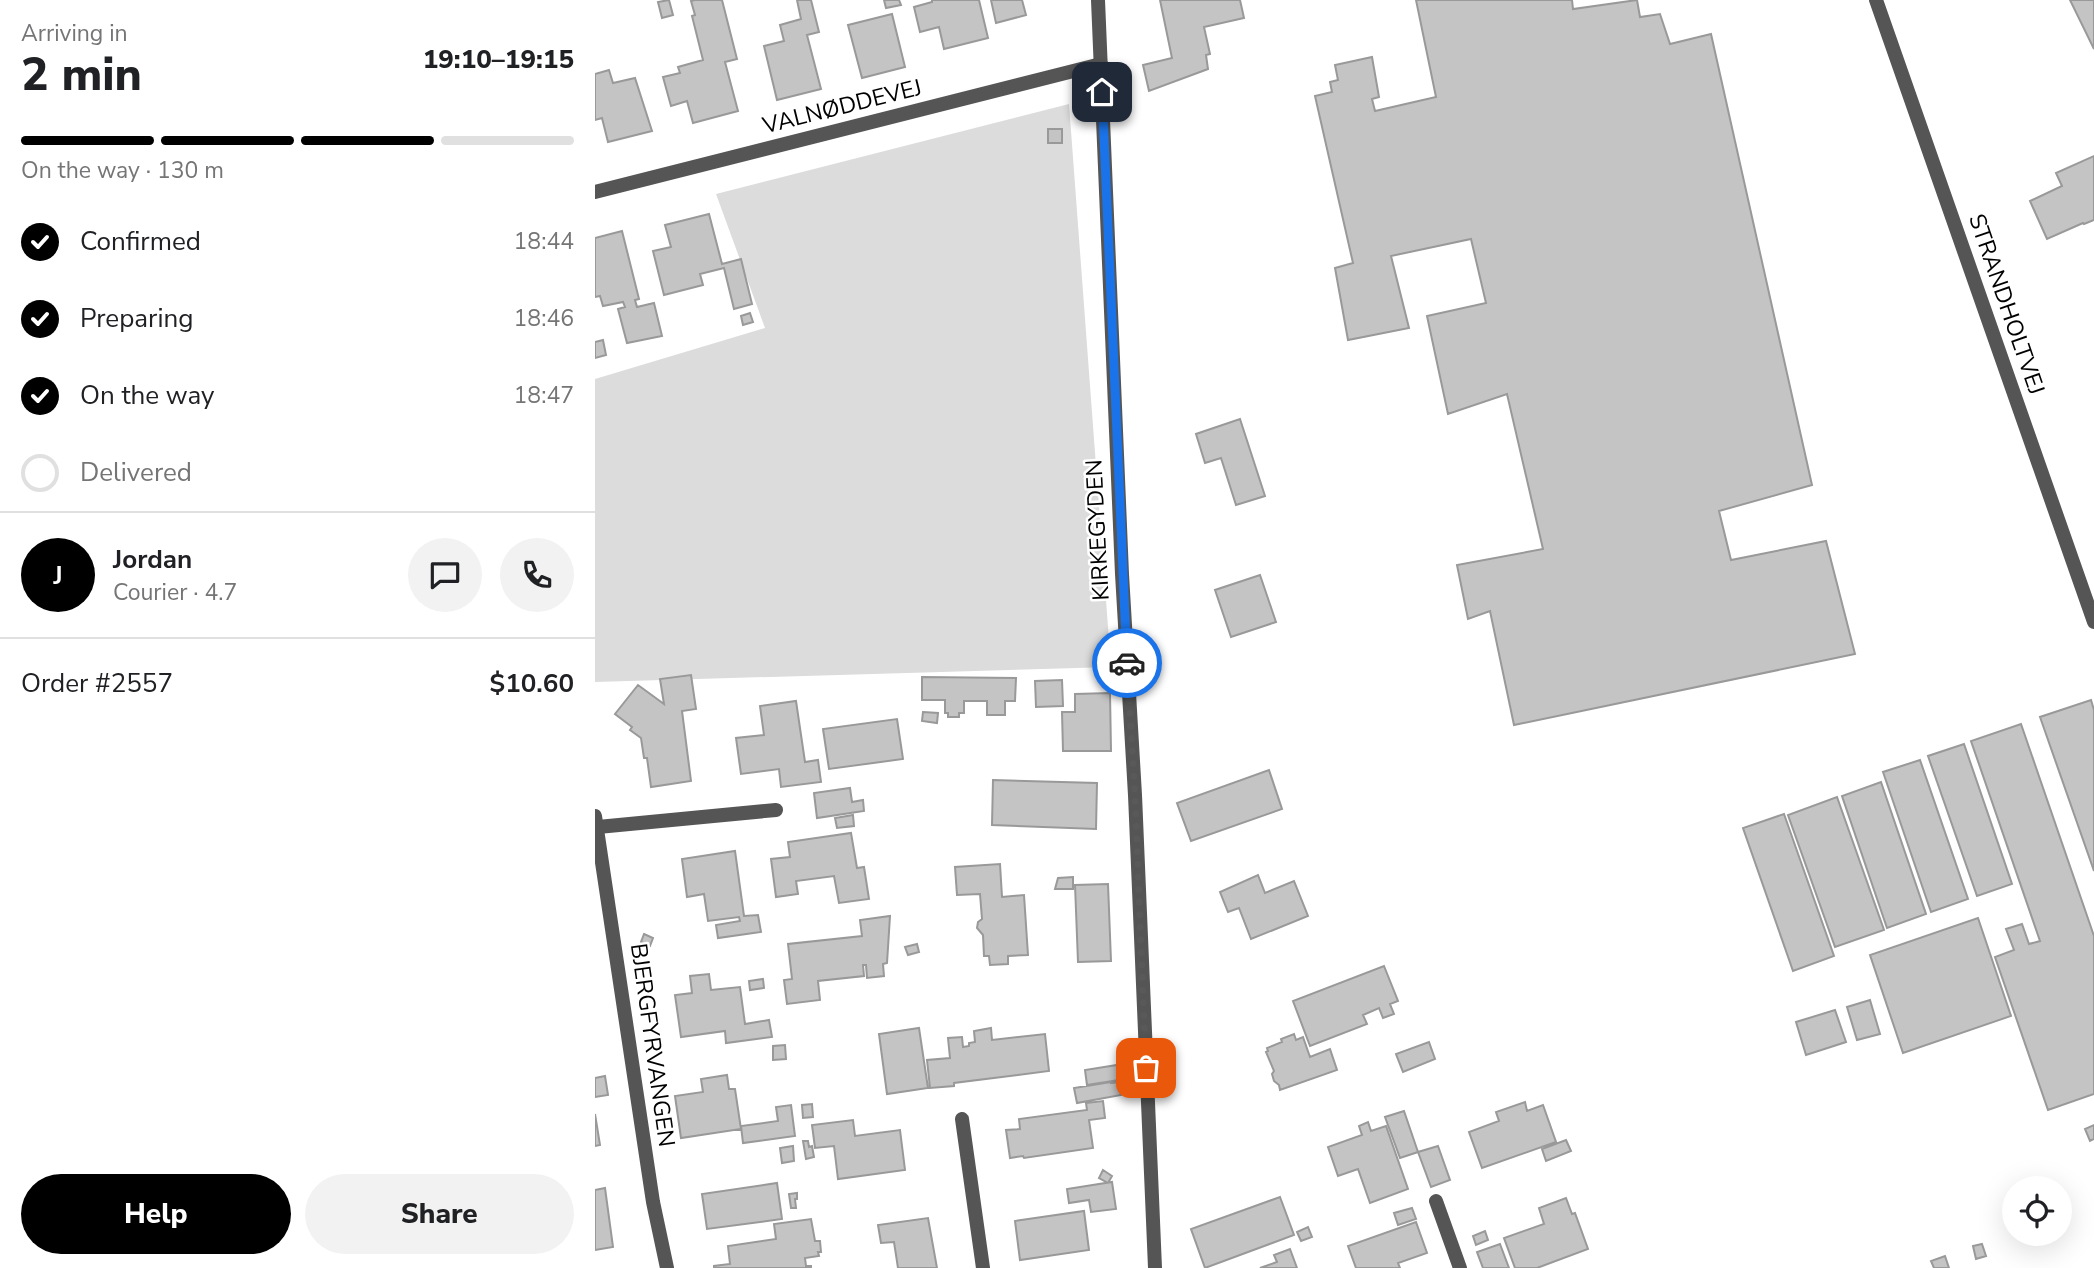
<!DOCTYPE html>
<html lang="en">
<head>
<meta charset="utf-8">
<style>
  :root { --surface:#fff; --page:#f2f2f2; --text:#202124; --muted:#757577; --line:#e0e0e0; --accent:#000 }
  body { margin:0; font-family:"Nunito Sans",sans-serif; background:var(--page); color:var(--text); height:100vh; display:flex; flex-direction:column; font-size:26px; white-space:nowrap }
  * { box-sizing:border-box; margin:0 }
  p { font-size:23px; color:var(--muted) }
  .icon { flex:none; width:38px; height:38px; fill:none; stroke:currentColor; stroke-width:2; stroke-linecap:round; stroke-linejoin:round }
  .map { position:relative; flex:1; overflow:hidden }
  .drawer { display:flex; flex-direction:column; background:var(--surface); width:595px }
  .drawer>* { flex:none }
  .buttons { position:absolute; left:1407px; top:1176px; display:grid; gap:14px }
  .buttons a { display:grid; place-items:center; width:70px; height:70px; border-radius:50%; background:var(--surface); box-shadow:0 7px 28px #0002; font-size:35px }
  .pin { position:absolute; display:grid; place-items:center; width:60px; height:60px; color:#fff; margin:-30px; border-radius:14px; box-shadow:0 4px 10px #0006 }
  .courier { position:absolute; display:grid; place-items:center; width:70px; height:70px; margin:-35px; border:5px solid #1a73e8; border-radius:50%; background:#fff; color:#222; box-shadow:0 2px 9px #0007 }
  .head em { font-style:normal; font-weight:800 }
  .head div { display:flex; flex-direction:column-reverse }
  .head { display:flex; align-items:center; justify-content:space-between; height:119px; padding:0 21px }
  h1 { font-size:46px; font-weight:800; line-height:52px }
  .bar { display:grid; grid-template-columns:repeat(4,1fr); gap:10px 7px; align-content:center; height:84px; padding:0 21px }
  .bar i { height:9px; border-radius:5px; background:var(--line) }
  .bar .on { background:var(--accent) }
  .bar p { grid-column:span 4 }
  .line { display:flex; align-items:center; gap:18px; padding:0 21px; border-top:2px solid var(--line) }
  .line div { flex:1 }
  .round { display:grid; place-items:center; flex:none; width:74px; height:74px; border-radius:37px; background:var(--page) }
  ol { padding:0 21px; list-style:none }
  li { display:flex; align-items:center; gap:21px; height:77px }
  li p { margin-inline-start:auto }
  li .icon { padding:7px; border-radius:50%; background:var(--accent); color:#fff; stroke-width:4 }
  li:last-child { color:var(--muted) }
  li i { width:38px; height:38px; border:4px solid var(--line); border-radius:50% }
  .cta { display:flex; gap:14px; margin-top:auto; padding:14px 21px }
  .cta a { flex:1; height:80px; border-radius:42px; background:var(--accent); color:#fff; font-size:28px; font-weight:800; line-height:80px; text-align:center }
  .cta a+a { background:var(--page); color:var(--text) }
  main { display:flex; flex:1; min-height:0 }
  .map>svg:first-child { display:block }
  .green { fill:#dcdcdc }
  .building { fill:#c4c4c4; stroke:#999; stroke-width:2 }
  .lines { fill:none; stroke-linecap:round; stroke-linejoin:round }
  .minor { stroke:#555; stroke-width:14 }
  .tertiary { stroke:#555; stroke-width:14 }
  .done { stroke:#595959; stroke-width:7; stroke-dasharray:0 12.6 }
  .route { stroke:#1a73e8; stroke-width:9 }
  .labels { text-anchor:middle; stroke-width:5; stroke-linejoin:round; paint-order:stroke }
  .street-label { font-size:23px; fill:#000; stroke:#fff }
</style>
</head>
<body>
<main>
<section class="drawer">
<div class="head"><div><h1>2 min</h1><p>Arriving in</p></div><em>19:10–19:15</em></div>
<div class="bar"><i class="on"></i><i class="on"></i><i class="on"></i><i></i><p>On the way · 130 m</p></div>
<ol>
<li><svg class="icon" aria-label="check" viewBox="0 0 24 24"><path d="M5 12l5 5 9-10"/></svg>Confirmed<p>18:44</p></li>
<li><svg class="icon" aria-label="check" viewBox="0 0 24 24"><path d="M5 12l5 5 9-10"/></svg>Preparing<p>18:46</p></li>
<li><svg class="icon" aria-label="check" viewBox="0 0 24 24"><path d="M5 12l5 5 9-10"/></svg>On the way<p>18:47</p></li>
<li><i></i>Delivered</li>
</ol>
<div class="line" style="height:126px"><b class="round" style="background:var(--accent);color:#fff">J</b><div><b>Jordan</b><p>Courier · 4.7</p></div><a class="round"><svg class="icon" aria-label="chat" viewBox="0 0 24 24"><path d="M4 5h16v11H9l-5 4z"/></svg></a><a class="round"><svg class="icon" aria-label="phone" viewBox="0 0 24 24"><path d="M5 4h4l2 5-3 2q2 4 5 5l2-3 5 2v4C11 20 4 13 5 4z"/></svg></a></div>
<div class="line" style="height:91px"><div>Order #2557</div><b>$10.60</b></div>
<div class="cta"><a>Help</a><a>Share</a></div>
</section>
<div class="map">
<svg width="1499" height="1268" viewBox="0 0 1499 1268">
  <rect width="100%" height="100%" fill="#fff"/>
  <path class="green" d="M474,104l42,563 -516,15v-303l170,-51 -49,-134z"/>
  <path class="building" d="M74,0l4,15 -11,3 -4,-16z
    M100,0h27l15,59 -12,3 13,49 -45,12 -6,-22 -16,5 -8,-29 17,-4 -2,-6 25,-7 -11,-44 3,-1 -4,-14z
    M202,0h14l8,32 -12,3 14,54 -44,11 -13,-54 20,-5 -4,-16 21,-6z
    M289,0h15l2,5 -15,3z
    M337,0h47l9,38 -44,11 -5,-22 -19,5 -6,-25 18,-5z
    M396,0h31l4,15 -30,8z
    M565,0h80l4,18 -40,9 6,27 -4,1 2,14 -59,22 -6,-26 29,-7z
    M821,0h156l1,9 64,-9 3,17 20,-3 10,30 41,-10 101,451 -93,26 12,49 95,-19 29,113 -341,71 -24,-114 -22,8 -11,-54 86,-16 -36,-155 -59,20 -21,-98 59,-13 -15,-64 -80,17 18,72 -61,12 -13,-72 18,-5 -38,-167 17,-4 -2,-10 8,-2 -3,-15 37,-8 7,40 -7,2 3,12 61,-14z
    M1475,0h24v49z
    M297,14l13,53 -43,11 -14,-53z
    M14,70l4,13 22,-5 17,53 -44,11 -6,-24 -7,2v-46z
    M453,129h14v14h-14z
    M1499,156v64l-10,4 -1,-1 -36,16 -17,-38 32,-15 -6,-13z
    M114,214l13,50 19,-5 11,45 -18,5 -10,-41 -24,6 3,11 -39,10 -11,-44 18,-4 -6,-22z
    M27,231l17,68 -4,1 2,7 17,-4 8,33 -35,7 -9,-34 7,-2 -2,-5 -20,4 -3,-10 -5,1v-59z
    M155,313l3,9 -10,3 -2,-9z
    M8,340l3,15 -11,3v-16z
    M645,419l25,77 -29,9 -15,-47 -16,5 -9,-29z
    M665,575l16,47 -45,15 -16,-47z
    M96,675l5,34 -14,2 9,70 -40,6 -4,-29h-3l-3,-20 -11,-8 2,-3 -17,-13 23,-29 26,19 -4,-25z
    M327,677l94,1 -1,23h-10v14h-18v-14h-23v12h-5v4h-11v-4h-3v-13h-23z
    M467,680l1,26 -27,1 -1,-26z
    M515,693l1,58h-48l-1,-39h13v-18z
    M1496,700l3,10v161l-54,-154z
    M201,701l9,61 13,-2 3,22 -40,5 -2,-18 -38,5 -5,-36 28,-3 -4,-29z
    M328,712l15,1 -1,10 -15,-2z
    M302,719l6,40 -74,10 -6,-40z
    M1426,724l73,212v158l-46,16 -53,-153 19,-7 -8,-21 16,-5 7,20 11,-3 -69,-200z
    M1369,744l48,140 -35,12 -49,-140z
    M1325,760l48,139 -37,13 -48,-140z
    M674,770l13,39 -91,32 -14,-38z
    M398,780l104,3 -1,46 -104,-4z
    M1286,782l45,132 -39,14 -45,-132z
    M255,788l2,14 11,-2 1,11 -47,7 -3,-25z
    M1242,797l47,133 -49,17 -47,-132z
    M1189,814l50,142 -41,15 -50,-143z
    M258,815l1,11 -17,2 -2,-10z
    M256,833l6,35 7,-1 5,32 -30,4 -5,-27 -38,5 2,13 -22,3 -5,-38 19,-2 -2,-15z
    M140,851l9,65 14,-1 3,17 -43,6 -2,-13 24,-4 -1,-4 -31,4 -4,-27 -17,3 -5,-38z
    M405,864l2,33 22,-2 4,60 -20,1v8l-18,1 -1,-9h-5l-1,-21 -6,-7 1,-6 4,-3 -2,-25 -23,1 -2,-28z
    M663,875l7,18 29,-12 14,35 -57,23 -12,-31 -11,4 -8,-20z
    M478,877v12h-18l3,-11z
    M513,884l3,77 -33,1 -3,-77z
    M295,916l-3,47 -4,1 1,12 -17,2 -1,-13h-3l1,11 -46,5 2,19 -33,4 -3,-24 8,-1 -4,-35 74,-8 -2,-16z
    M1383,918l33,98 -108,37 -33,-98z
    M49,934l9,4 -3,8 -9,-4z
    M322,944l2,8 -11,3 -3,-8z
    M789,966l14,35 -8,3 4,10 -11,4 -4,-10 -16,7 4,9 -57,22 -17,-45z
    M114,974l2,16 29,-3 5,37 24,-4 3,17 -46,6 -1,-12 -44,6 -6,-42 17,-2 -2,-17z
    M168,979l1,9 -14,2 -1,-9z
    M1275,1000l10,34 -23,6 -10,-33z
    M1240,1010l11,32 -40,13 -10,-33z
    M324,1028l9,60 -41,6 -8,-60z
    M396,1028l1,12 53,-6 4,37 -95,12v3l-24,2 -3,-28 23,-2 -2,-20 14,-1 1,10 6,-1v-3l6,-1 -1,-11z
    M699,1034l2,6 7,-3 7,20 20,-8 7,21 -57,20 -1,-5 -5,-4 -2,-7 2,-3 -8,-19 2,-1 -1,-3 15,-6 -1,-3z
    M834,1042l6,17 -32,13 -7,-18z
    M190,1045l1,14 -13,1v-14z
    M522,1065l2,15 -32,5 -2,-15z
    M132,1075l2,14h6l6,40 -60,9 -6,-42 28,-4 -2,-13z
    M10,1076l3,19 -13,2v-19z
    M516,1082v1l8,-1 2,13 -44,8 -3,-15z
    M508,1101l2,17 -16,2 4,28 -69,10 -1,-2 -13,2 -4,-28 14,-1 -1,-10 68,-9 -1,-7z
    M930,1102l2,9 16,-6 13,37 -74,26 -13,-36 30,-11 -3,-9z
    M217,1104l1,13 -10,1 -1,-13z
    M196,1105l4,31 -52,7 -2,-17 37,-5 -2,-14z
    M809,1111l14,41 -18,6 -15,-41z
    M0,1114l5,31 -5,1z
    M258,1120l2,16 45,-6 5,40 -67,9 -4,-33 -19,2 -3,-23z
    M773,1122l3,9 15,-5 22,63 -38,14 -12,-34 -20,7 -10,-29 34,-12 -3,-9z
    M1499,1125v14l-4,2 -5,-12z
    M971,1140l5,11 -25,10 -4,-12z
    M208,1141h5l1,6 3,-1 2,11 -8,2z
    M198,1146l1,15 -12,2 -2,-15z
    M843,1146l12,34 -19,7 -13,-35z
    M508,1170l9,6 -4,7 -9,-5z
    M517,1182l4,27 -25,3 -2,-12 -20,3 -2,-14z
    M182,1183l5,36 -75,10 -5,-35z
    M10,1188l8,59 -18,3v-60z
    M202,1193v6h-2l1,9h-5l-2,-14z
    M685,1197l14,38 -89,33 -14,-39z
    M971,1198l6,16 3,-1 13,36 -51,19h-22l-11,-30 40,-14 -5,-16z
    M817,1208l4,11 -18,6 -4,-12z
    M489,1211l5,39 -69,10 -5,-39z
    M333,1218l9,50h-39l-4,-26 -13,1 -3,-18z
    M216,1219l4,22h5l1,11h-3l1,4 -14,2 1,8h5v2h-97v-2l16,-2 -2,-18 48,-7 -2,-15z
    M821,1222l11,31 -29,10 2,5h-44l-8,-22z
    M713,1227l4,10 -11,4 -4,-9z
    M890,1231l3,9 -12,5 -3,-9z
    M905,1244l9,24h-26l-6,-16z
    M1387,1244l4,12 -10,3 -3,-13z
    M695,1249l7,19h-37l17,-6 -3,-7z
    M1350,1256l4,12h-15l-3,-7z"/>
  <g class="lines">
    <path class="minor" d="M1281,0l218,622
      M0,192l506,-128
      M0,816l58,386 14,66
      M3,827l178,-17
      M367,1119l21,149
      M841,1201l24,67"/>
    <path class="tertiary" d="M503,0l24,574 13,221 20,473"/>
  </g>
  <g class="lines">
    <path class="done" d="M532,663l8,132 11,273"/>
    <path class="route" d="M507,92l25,571"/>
  </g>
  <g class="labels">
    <g class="street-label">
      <text transform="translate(247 106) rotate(-14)" y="8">VALNØDDEVEJ</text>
      <text transform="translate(1412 304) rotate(71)" y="8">STRANDHOLTVEJ</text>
      <text transform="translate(502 530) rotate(-93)" y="8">KIRKEGYDEN</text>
      <text transform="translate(58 1045) rotate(82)" y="8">BJERGFYRVANGEN</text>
    </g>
  </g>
</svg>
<div class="buttons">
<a><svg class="icon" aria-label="locate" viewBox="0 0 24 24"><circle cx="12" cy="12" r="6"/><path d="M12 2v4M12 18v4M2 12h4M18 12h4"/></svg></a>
</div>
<div class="pin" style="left:551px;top:1068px;background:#ea580c"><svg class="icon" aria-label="bag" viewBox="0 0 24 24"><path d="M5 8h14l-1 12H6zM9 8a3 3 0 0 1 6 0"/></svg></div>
<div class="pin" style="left:507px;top:92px;background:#1f2937"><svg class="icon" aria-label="home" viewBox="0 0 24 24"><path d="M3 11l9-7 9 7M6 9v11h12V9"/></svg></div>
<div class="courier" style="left:532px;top:663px"><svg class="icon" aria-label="car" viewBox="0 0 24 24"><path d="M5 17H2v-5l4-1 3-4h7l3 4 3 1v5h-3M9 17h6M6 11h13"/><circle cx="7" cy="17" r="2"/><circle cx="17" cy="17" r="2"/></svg></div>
</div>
</main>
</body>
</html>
